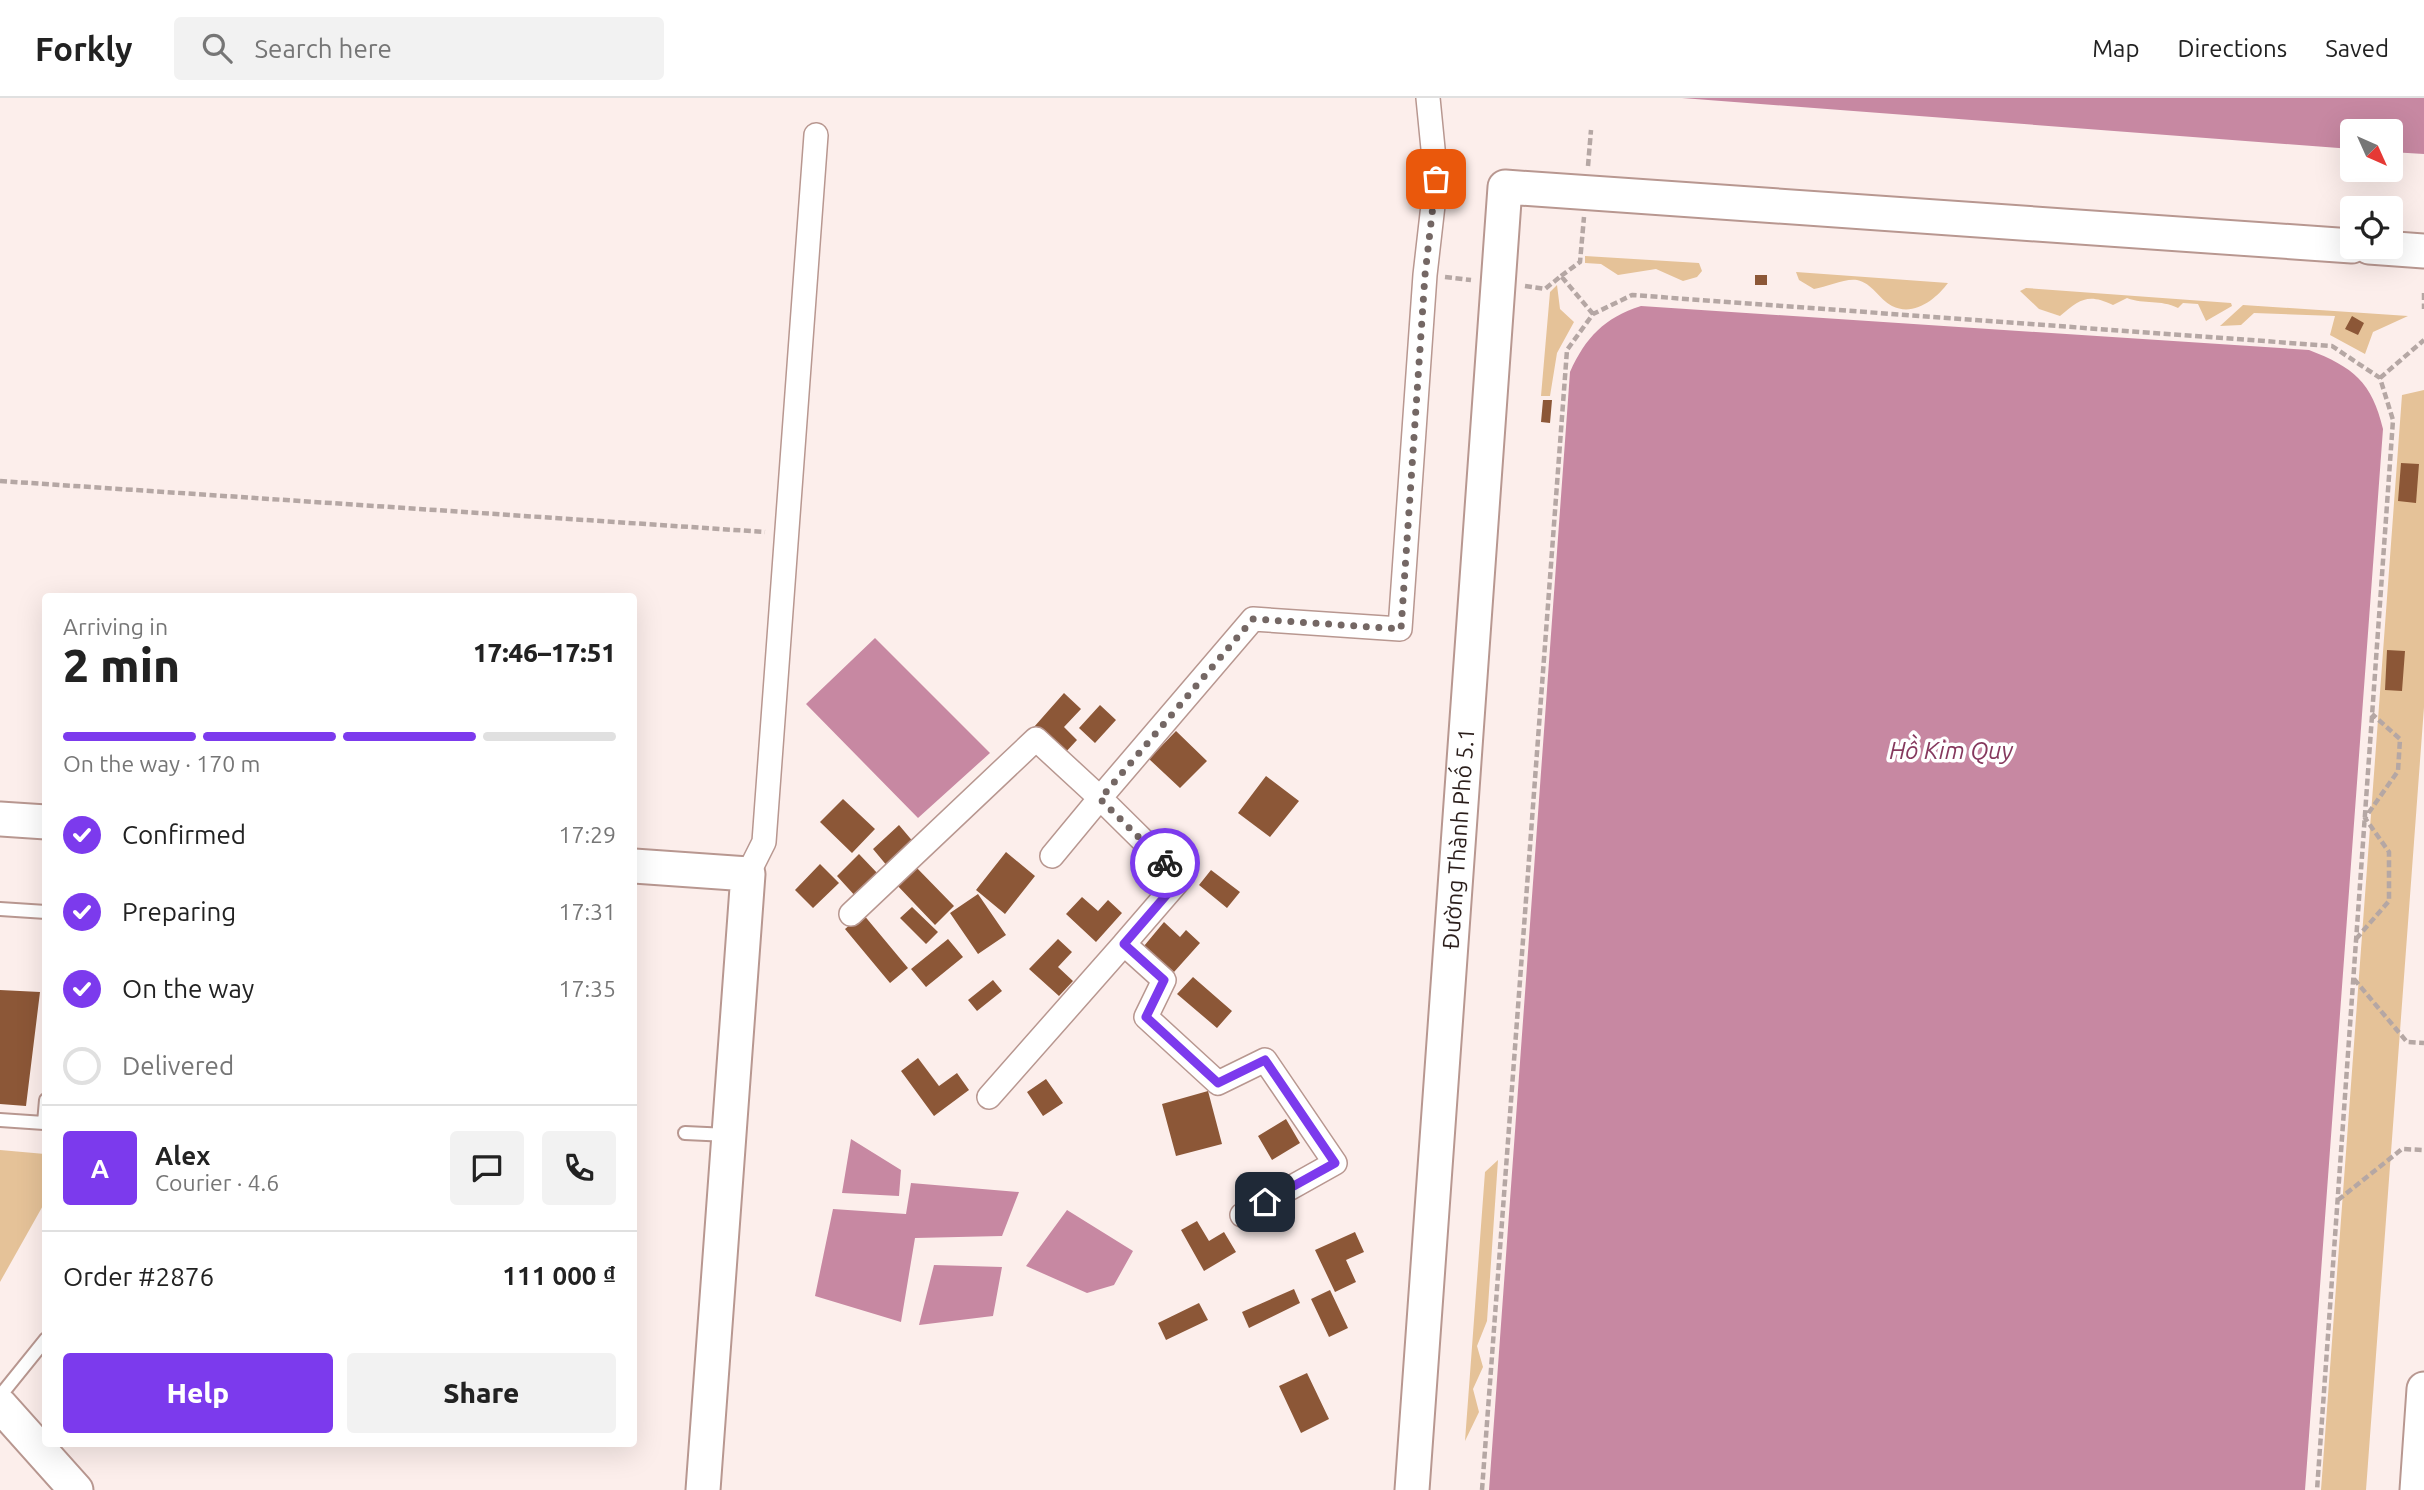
<!DOCTYPE html>
<html lang="en">
<head>
<meta charset="utf-8">
<style>
  :root { --surface:#fff; --page:#f2f2f2; --text:#222; --muted:#767676; --line:#e0e0e0; --accent:#7c3aed }
  body { margin:0; font-family:Ubuntu,sans-serif; background:var(--page); color:var(--text); height:100vh; display:flex; flex-direction:column; font-size:26px; white-space:nowrap }
  * { box-sizing:border-box; margin:0 }
  p { font-size:23px; color:var(--muted) }
  .icon { flex:none; width:38px; height:38px; fill:none; stroke:currentColor; stroke-width:2; stroke-linecap:round; stroke-linejoin:round }
  .map { position:relative; flex:1; overflow:hidden }
  .panel { position:absolute; left:42px; top:495px; width:595px; height:854px; display:flex; flex-direction:column; background:var(--surface); border-radius:7px; box-shadow:0 7px 28px #0002 }
  .panel>* { flex:none }
  .needle { width:46px; rotate:135deg }
  .fabs { position:absolute; left:2340px; top:21px; display:grid; gap:14px }
  .fabs a { display:grid; place-items:center; width:63px; height:63px; border-radius:7px; background:var(--surface); box-shadow:0 7px 28px #0002; font-size:35px }
  .pin { position:absolute; display:grid; place-items:center; width:60px; height:60px; color:#fff; margin:-30px; border-radius:14px; box-shadow:0 4px 10px #0006 }
  .courier { position:absolute; display:grid; place-items:center; width:70px; height:70px; margin:-35px; border:5px solid #7c3aed; border-radius:50%; background:#fff; color:#222; box-shadow:0 2px 9px #0007 }
  .overview em { font-style:normal; font-weight:800 }
  .overview div { display:flex; flex-direction:column-reverse }
  .overview { display:flex; align-items:center; justify-content:space-between; height:119px; padding:0 21px }
  h1 { font-size:46px; font-weight:800; line-height:52px }
  .bar { display:grid; grid-template-columns:repeat(4,1fr); gap:10px 7px; align-content:center; height:84px; padding:0 21px }
  .bar i { height:9px; border-radius:5px; background:var(--line) }
  .bar .on { background:var(--accent) }
  .bar p { grid-column:span 4 }
  .line { display:flex; align-items:center; gap:18px; padding:0 21px; border-top:2px solid var(--line) }
  .line div { flex:1 }
  .round { display:grid; place-items:center; flex:none; width:74px; height:74px; border-radius:7px; background:var(--page) }
  ol { padding:0 21px; list-style:none }
  li { display:flex; align-items:center; gap:21px; height:77px }
  li p { margin-inline-start:auto }
  li .icon { padding:7px; border-radius:50%; background:var(--accent); color:#fff; stroke-width:4 }
  li:last-child { color:var(--muted) }
  li i { width:38px; height:38px; border:4px solid var(--line); border-radius:50% }
  .button { display:flex; gap:14px; margin-top:auto; padding:14px 21px }
  .button a { flex:1; height:80px; border-radius:7px; background:var(--accent); color:#fff; font-size:28px; font-weight:800; line-height:80px; text-align:center }
  .button a+a { background:var(--page); color:var(--text) }
  header { display:flex; align-items:center; gap:42px; box-sizing:border-box; height:98px; padding:0 35px; background:var(--surface); border-bottom:2px solid var(--line) }
  header strong { font-size:33px }
  nav { display:flex; gap:38px; margin-inline-start:auto; font-size:24px }
  .search { width:490px; height:63px; background:var(--page); display:flex; align-items:center; gap:18px; box-sizing:border-box; padding:0 24px; border-radius:7px; color:var(--muted); font-size:26px }
  .map>svg:first-child { display:block }
  .green { fill:#e5c298 }
  .water { fill:#c788a2 }
  .building { fill:#8c5737 }
  .lines { fill:none; stroke-linecap:round; stroke-linejoin:round }
  .lane-casing { stroke:#b89790; stroke-width:16 }
  .street-casing { stroke:#b89790; stroke-width:26 }
  .secondary-casing { stroke:#b89790; stroke-width:37 }
  .path { stroke:#b5a7a4; stroke-width:4.5; stroke-dasharray:7 3.5; stroke-linecap:butt }
  .lane { stroke:#fff; stroke-width:12 }
  .street { stroke:#fff; stroke-width:23 }
  .secondary { stroke:#fff; stroke-width:33 }
  .done { stroke:#746764; stroke-width:7; stroke-dasharray:0 12.6 }
  .route { stroke:#7c3aed; stroke-width:9 }
  .labels { text-anchor:middle; stroke-width:7; stroke-linejoin:round; paint-order:stroke }
  .street-label { font-size:23px; fill:#2b1e1b; stroke:#fff }
  .water-label { font-size:24px; font-style:italic; fill:#86395e; stroke:#fff }
</style>
</head>
<body>
<header>
<strong>Forkly</strong>
<div class="search"><svg class="icon" aria-label="search" viewBox="0 0 24 24"><circle cx="10" cy="10" r="6"/><path d="M15 15l6 6"/></svg>Search here</div>
<nav><a>Map</a><a>Directions</a><a>Saved</a></nav>
</header>
<div class="map">
<svg width="2424" height="1392" viewBox="0 0 2424 1392">
  <rect width="100%" height="100%" fill="#fceeeb"/>
  <path class="green" d="M1585,158l114,7 3,8 -5,6 -14,4 -27,-12 -38,6 -17,-11 -16,-1z
    M1796,174l152,11c-12,16 -34,34 -56,23 -13,-7 -20,-23 -35,-26 -12,-2 -30,7 -43,9l-15,-9z
    M1557,187l3,24 14,13 -17,31 -7,43h-9l9,-104z
    M2026,190l205,15 1,3 -26,15 -8,-17 -15,-1 -5,5c-18,-9 -33,-3 -51,-10l-14,7c-25,-12 -33,-6 -53,11l-21,-7 -19,-18z
    M2243,207l165,11 -35,16 -8,22 -35,-19 5,-19 -81,-3 -13,12 -21,1z
    M2424,292v317l-58,783h-45l81,-1095z
    M0,1052l45,4v48l-45,80z
    M1498,1062l-11,161 -10,25 6,21 -10,22 6,23 -14,29 20,-269z"/>
  <path class="water" d="M1682,0h742v56l-33,-2 -1,-21h-38v18z
    M1641,208l668,44c44,17 63,32 74,79l-78,1061h-816l81,-1118c16,-35 34,-54 71,-66z
    M875,540l115,115 -72,65 -112,-114z
    M851,1041l50,31 -2,26 -57,-3z
    M911,1085l108,9 -17,44 -87,2 -14,84 -86,-26 18,-87 73,5z
    M1067,1112l66,41 -19,34 -27,8 -61,-27z
    M934,1167l68,2 -9,49 -74,9z"/>
  <path class="building" d="M1755,177h12v10h-12z
    M2352,218l12,7 -6,12 -13,-6z
    M1543,302h9l-2,23 -9,-1z
    M2401,365l18,1 -3,39 -18,-2z
    M2387,552l18,1 -3,40 -17,-1z
    M1064,595l17,16 -17,18 13,13 -13,14 -30,-27z
    M1100,607l16,15 -21,23 -16,-15z
    M1176,633l31,30 -27,27 -31,-29z
    M1266,678l33,25 -29,36 -32,-24z
    M843,701l32,30 -23,24 -32,-31z
    M899,727l16,19 -27,23 -15,-18z
    M1006,754l29,24 -30,38 -29,-24z
    M859,756l21,22 -23,22 -20,-22z
    M820,766l19,19 -26,25 -18,-18z
    M914,767l40,41 -19,19 -40,-42z
    M1211,772l29,22 -13,16 -28,-23z
    M978,796l28,41 -28,19 -28,-41z
    M1082,799l16,14 10,-11 14,13 -26,29 -30,-28z
    M912,809l26,25 -12,12 -26,-26z
    M863,816l45,54 -18,15 -45,-54z
    M1164,824l16,15 6,-7 14,13 -26,29 -30,-26z
    M948,841l15,18 -37,30 -15,-18z
    M1058,841l14,13 -14,15 15,14 -14,15 -30,-27z
    M1193,879l39,34 -15,17 -40,-34z
    M993,882l9,11 -25,20 -9,-11z
    M0,892l40,2 -14,114 -26,-2z
    M918,960l21,28 18,-13 12,17 -35,26 -33,-45z
    M1046,981l17,24 -20,13 -16,-24z
    M1208,993l14,53 -46,12 -14,-52z
    M1286,1021l14,24 -28,17 -14,-24z
    M1197,1123l12,20 15,-9 12,20 -32,19 -23,-41z
    M1355,1134l9,20 -18,8 10,22 -21,10 -20,-42z
    M1294,1191l6,14 -51,25 -7,-16z
    M1330,1192l18,38 -19,9 -18,-38z
    M1199,1205l9,17 -42,20 -8,-17z
    M1307,1275l22,46 -28,14 -22,-47z"/>
  <g class="lines">
    <g class="lane-casing">
      <path id="lane" d="M0,811l46,3
        M0,1022l44,3 2,-23
        M685,1035l43,2
        M0,1298l46,-57"/>
    </g>
    <g class="street-casing">
      <path id="street" d="M748,776l16,-32 52,-707
        M851,816l185,-175 64,59 -48,58
        M989,999l135,-153
        M1242,1117l93,-52 -70,-103 -47,23 -72,-66 18,-37 -40,-36 57,-66 -81,-80 153,-179 147,10 25,-354 11,-96 -8,-81"/>
    </g>
    <g class="secondary-casing">
      <g id="secondary">
        <path d="M2369,149l55,4"/>
        <path d="M0,721l46,3"/>
        <path d="M634,768l114,8 -45,616"/>
        <path d="M0,1307l76,85"/>
        <path id="s1" d="M1412,1392l93,-1303 847,59"/>
        <path d="M2417,1392l7,-101"/>
      </g>
    </g>
    <path class="path" d="M1588,68l3,-36
      M1561,178l19,-14 4,-45
      M1445,179l26,3
      M1525,188l20,3 16,-13 32,38
      M2424,195v16
      M2380,280l44,-38
      M0,383l765,51
      M2356,841l33,-38v-49l-24,-34 33,-47 2,-32 -28,-25
      M2354,881l53,63 17,1
      M2338,1102l64,-51 22,1
      M1482,1392l85,-1140 26,-36 39,-19 700,51 48,32 13,42 -76,1070"/>
    <use href="#lane" class="lane"/>
    <use href="#street" class="street"/>
    <use href="#secondary" class="secondary"/>
  </g>
  <g class="lines">
    <path class="done" d="M1165,765l-65,-64 153,-180 148,10 24,-354 11,-96"/>
    <path class="route" d="M1165,765l16,15 -57,66 40,36 -18,37 72,66 47,-23 70,103 -70,39"/>
  </g>
  <g class="labels">
    <g class="street-label">
      <text dy="8" stroke="none"><textPath href="#s1" startOffset="653">Đường Thành Phố 5.1</textPath></text>
    </g>
    <g class="water-label">
      <text x="1951" y="661">Hồ Kim Quy</text>
    </g>
  </g>
</svg>
<div class="fabs">
<a><svg class="needle" viewBox="-14 -14 28 28"><path d="M0-13l5 13h-10z" fill="#e53935"/><path d="M0 13l5-13h-10z" fill="#767676"/></svg></a>
<a><svg class="icon" aria-label="locate" viewBox="0 0 24 24"><circle cx="12" cy="12" r="6"/><path d="M12 2v4M12 18v4M2 12h4M18 12h4"/></svg></a>
</div>
<div class="pin" style="left:1436px;top:81px;background:#ea580c"><svg class="icon" aria-label="bag" viewBox="0 0 24 24"><path d="M5 8h14l-1 12H6zM9 8a3 3 0 0 1 6 0"/></svg></div>
<div class="pin" style="left:1265px;top:1104px;background:#1f2937"><svg class="icon" aria-label="home" viewBox="0 0 24 24"><path d="M3 11l9-7 9 7M6 9v11h12V9"/></svg></div>
<div class="courier" style="left:1165px;top:765px"><svg class="icon" aria-label="bike" viewBox="0 0 24 24"><circle cx="6" cy="16" r="4"/><circle cx="18" cy="16" r="4"/><path d="M6 16l4-8h5l3 8M10 8l3 8H6M13 5h3"/></svg></div>
<section class="panel">
<div class="overview"><div><h1>2 min</h1><p>Arriving in</p></div><em>17:46–17:51</em></div>
<div class="bar"><i class="on"></i><i class="on"></i><i class="on"></i><i></i><p>On the way · 170 m</p></div>
<ol>
<li><svg class="icon" aria-label="check" viewBox="0 0 24 24"><path d="M5 12l5 5 9-10"/></svg>Confirmed<p>17:29</p></li>
<li><svg class="icon" aria-label="check" viewBox="0 0 24 24"><path d="M5 12l5 5 9-10"/></svg>Preparing<p>17:31</p></li>
<li><svg class="icon" aria-label="check" viewBox="0 0 24 24"><path d="M5 12l5 5 9-10"/></svg>On the way<p>17:35</p></li>
<li><i></i>Delivered</li>
</ol>
<div class="line" style="height:126px"><b class="round" style="background:var(--accent);color:#fff">A</b><div><b>Alex</b><p>Courier · 4.6</p></div><a class="round"><svg class="icon" aria-label="chat" viewBox="0 0 24 24"><path d="M4 5h16v11H9l-5 4z"/></svg></a><a class="round"><svg class="icon" aria-label="phone" viewBox="0 0 24 24"><path d="M5 4h4l2 5-3 2q2 4 5 5l2-3 5 2v4C11 20 4 13 5 4z"/></svg></a></div>
<div class="line" style="height:91px"><div>Order #2876</div><b>111 000 ₫</b></div>
<div class="button"><a>Help</a><a>Share</a></div>
</section>
</div>
</body>
</html>
